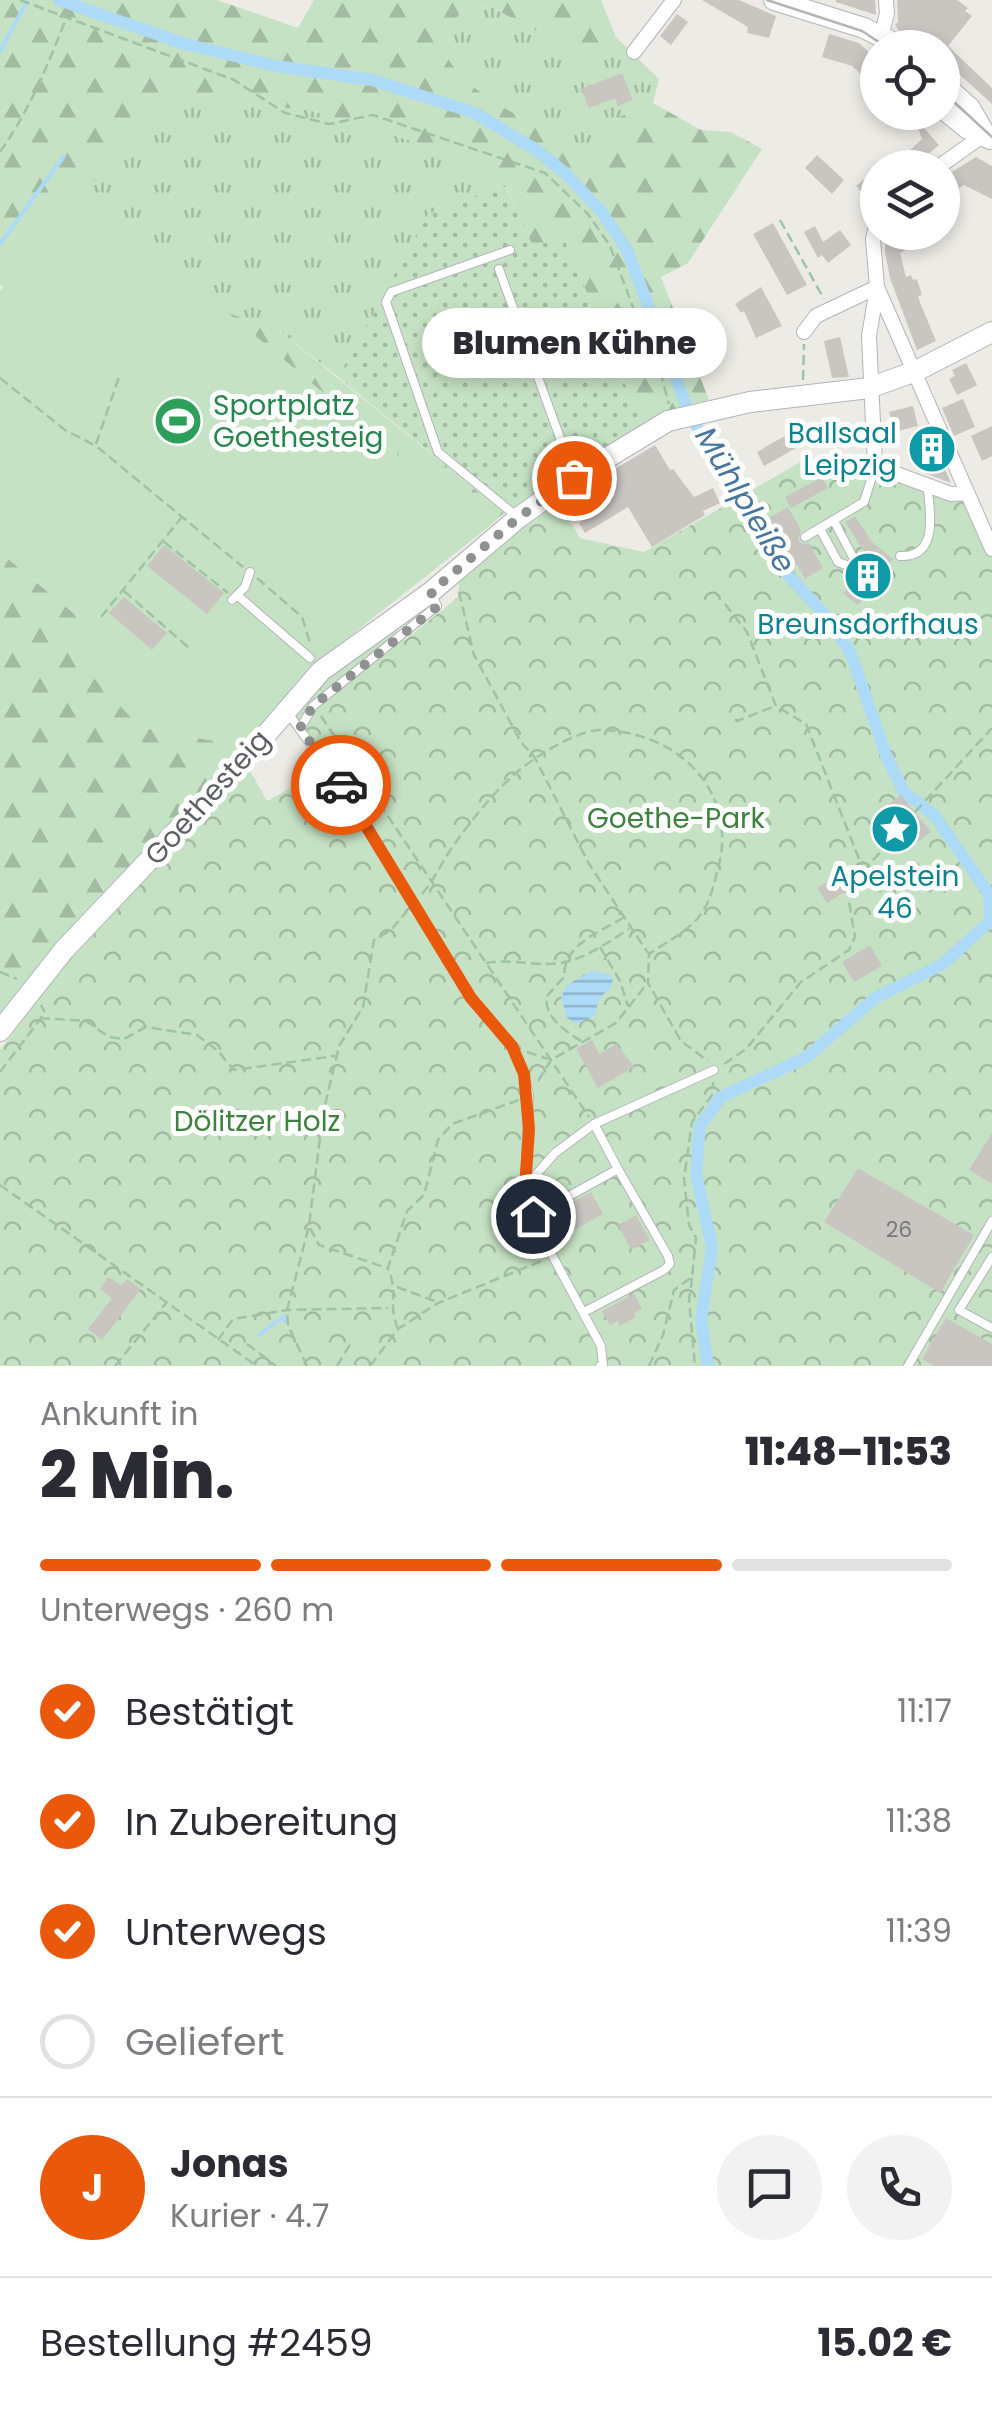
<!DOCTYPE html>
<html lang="de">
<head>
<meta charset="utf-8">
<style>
  :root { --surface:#fff; --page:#f2f2f3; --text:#2b2b33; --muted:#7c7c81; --line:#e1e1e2; --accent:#ea580c }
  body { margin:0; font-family:Poppins,sans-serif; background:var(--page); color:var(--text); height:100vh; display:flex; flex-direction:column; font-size:38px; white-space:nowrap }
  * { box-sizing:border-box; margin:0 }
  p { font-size:32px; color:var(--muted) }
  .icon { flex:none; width:55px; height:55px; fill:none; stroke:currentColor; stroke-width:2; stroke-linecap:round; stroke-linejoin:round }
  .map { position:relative; height:1366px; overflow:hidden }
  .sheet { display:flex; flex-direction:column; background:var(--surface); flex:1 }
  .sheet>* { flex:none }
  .buttons { position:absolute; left:860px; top:30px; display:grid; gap:20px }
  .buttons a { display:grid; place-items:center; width:100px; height:100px; border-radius:50%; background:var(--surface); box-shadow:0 5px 15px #0003; font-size:50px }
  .pin { position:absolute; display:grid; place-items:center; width:85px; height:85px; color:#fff; margin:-42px; border:5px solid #fff; border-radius:50%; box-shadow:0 2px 10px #0007 }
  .courier { position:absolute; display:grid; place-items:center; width:100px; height:100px; margin:-50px; border:8px solid #ea580c; border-radius:50%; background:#fff; color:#222; box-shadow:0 2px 12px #0007 }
  .bubble { position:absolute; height:70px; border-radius:35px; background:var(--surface); box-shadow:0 5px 15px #0003; font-size:32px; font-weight:800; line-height:70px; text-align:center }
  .head em { font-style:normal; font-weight:800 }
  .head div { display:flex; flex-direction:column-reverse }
  .head { display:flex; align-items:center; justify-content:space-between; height:170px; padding:0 40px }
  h1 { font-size:65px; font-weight:800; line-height:75px }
  .bar { display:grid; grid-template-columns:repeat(4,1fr); gap:15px 10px; align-content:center; height:120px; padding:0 40px }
  .bar i { height:12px; border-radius:8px; background:var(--line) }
  .bar .on { background:var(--accent) }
  .bar p { grid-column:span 4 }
  .line { display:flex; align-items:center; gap:25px; padding:0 40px; border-top:2px solid var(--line) }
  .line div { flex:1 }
  .round { display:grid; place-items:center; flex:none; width:105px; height:105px; border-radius:52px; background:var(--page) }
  ol { padding:0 40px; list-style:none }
  li { display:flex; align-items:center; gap:30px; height:110px }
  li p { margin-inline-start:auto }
  li .icon { padding:10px; border-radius:50%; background:var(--accent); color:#fff; stroke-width:4 }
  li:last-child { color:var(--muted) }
  li i { width:55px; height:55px; border:5px solid var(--line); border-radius:50% }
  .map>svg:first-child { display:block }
  .grass { fill:url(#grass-tufts) }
  .forest { fill:url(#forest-firs) }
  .park { fill:url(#park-crowns) }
  .garden { fill:url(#garden-dots) }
  .pitch { fill:#c6e2c4 }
  .water { fill:url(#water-rules) }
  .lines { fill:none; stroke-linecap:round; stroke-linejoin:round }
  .stream { stroke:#addaf6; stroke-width:4 }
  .canal { stroke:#addaf6; stroke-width:12 }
  .building { fill:#c9c6c2 }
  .service-casing { stroke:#b2b5b8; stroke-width:10 }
  .minor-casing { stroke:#b2b5b8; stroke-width:16 }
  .secondary-casing { stroke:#b1b4b8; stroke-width:22 }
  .path { stroke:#9ec3a6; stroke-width:2.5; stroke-dasharray:10 5; stroke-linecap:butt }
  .service { stroke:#fff; stroke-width:8 }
  .minor { stroke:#fff; stroke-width:14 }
  .secondary { stroke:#fff; stroke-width:20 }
  .tram { stroke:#b3b4b4; stroke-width:2.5 }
  .done { stroke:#8f9191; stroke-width:10; stroke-dasharray:0 18 }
  .route { stroke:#ea580c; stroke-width:12 }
  .labels { text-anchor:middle; stroke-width:10; stroke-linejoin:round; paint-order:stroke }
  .number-label { font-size:22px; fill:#787a7c }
  .leisure-label { font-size:28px; fill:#27864d; stroke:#fff; text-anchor:start }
  .culture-label { font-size:28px; fill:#0d838f; stroke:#fff }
  .street-label { font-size:28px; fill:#5d6064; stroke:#fff }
  .park-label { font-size:28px; fill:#3f813f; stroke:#fff }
  .water-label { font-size:30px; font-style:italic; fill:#48769e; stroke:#fff }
</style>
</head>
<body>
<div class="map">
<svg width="992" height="1366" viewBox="0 0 992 1366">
  <defs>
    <pattern id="grass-tufts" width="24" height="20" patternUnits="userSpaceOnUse" patternTransform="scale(2.5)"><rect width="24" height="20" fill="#c6e2c4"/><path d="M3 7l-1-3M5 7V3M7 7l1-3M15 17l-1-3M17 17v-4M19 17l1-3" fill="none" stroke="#a4bba3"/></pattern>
    <pattern id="forest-firs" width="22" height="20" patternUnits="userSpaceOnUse" patternTransform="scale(2.5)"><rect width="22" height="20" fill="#c6e2c4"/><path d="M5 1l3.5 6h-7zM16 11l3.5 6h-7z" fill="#a4bba3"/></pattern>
    <pattern id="park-crowns" width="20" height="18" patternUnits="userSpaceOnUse" patternTransform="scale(2.5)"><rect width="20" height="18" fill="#c6e2c4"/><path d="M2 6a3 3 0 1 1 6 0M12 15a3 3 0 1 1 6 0" fill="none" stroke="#a4bba3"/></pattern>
    <pattern id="garden-dots" width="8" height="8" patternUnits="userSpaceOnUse" patternTransform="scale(2.5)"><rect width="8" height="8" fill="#c6e2c4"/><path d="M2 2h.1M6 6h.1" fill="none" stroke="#a4bba3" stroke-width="1.8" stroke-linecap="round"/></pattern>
    <pattern id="water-rules" width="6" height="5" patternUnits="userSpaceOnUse" patternTransform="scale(2.5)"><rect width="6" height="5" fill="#addaf6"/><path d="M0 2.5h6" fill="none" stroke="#90b4cb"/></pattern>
  </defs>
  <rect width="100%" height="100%" fill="#edebe5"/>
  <path class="grass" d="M491,7l86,45 39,-15 43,42 -6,24 -53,22 -6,50c-15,-15 -31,-31 -48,-42 -42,-28 -86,-42 -107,-91l24,-33z
    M177,98l132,12 163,49 18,32 -62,24 -90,162 -62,-49 -49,-15 -145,-121z"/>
  <path class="forest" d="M0,0h217l81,28 16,-28h287l15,37 -18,9 6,22 -15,5 -12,-21 -86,-45 -28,2 -24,33c21,48 64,63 106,90 18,12 33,27 48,42l7,-49 53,-22 48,27 30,2 31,17 -74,114 -27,14 48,123 -23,5 -43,22 -80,-191 -30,11 -27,-61 -16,5 -18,-32 -163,-49 -132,-12 -95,94 -17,-15 -65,74z
    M227,313l49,15 228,185 -18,16z
    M0,552l88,73 52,102 80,15 18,13 -193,202 -45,61z"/>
  <path class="park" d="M842,455l125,38 25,56v817h-992v-316l64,-85 185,-196 18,32 61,-34 -42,-57 104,-88 14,19 54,-44 2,-29 93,-75 27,45 64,14 160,-92z"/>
  <path class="garden" d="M505,185l28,61 30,-10 80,191 -139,86 -166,-136 90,-163z"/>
  <path class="pitch" d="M65,176l421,353 -178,140 -70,86 -18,-13 -80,-15 -72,-76 19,-27 -87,-72v-261l3,-4 -3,-2v-34z"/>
  <path class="water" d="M592,971l17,3 4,5 -3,10c-11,7 -13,14 -14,26l-19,9 -10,-6 -6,-21 6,-12z"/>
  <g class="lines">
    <path class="stream" d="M0,51l28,-51
      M0,244l64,-88
      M259,1335l25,-19 1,6"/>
    <path class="canal" d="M59,0l126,44 91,22 96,14 103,33 63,38 28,23 35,37 26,39 59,155 24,48 75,119 43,46 23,36 36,104 17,34 30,23 55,79 1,27 -47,43 -68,34 -68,59 -86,40 -21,29 -4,48 16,73 -11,73 7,46"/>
  </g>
  <path class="building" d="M702,0h37l37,16 -7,22 -22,-5 1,-6z
    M836,0h39l1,15 -40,-13z
    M897,0h60l11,8 -3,3 7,5 -24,30 44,42v16l-33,-30 -3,3 -14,-9v-20h-21l-10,-12 -13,-6 -3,-6 3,-2z
    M677,14l11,8 -17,23 -11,-9z
    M829,34l30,9 19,18v29l-26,-24 -30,-9z
    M622,73l11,27 -15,6 -3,-8 -26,10 -8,-19z
    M912,112h14l5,13 -7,3 15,17 -19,16 -10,-11 12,-11z
    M817,155l27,25 -12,14 -27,-26z
    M976,157l16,9v33l-28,-14 -22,14v-21z
    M878,167v26l-11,5 -11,-12z
    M773,223l34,62 -20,10 -34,-61z
    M815,226l8,16 17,-12 11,15 -23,18 -6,-8 -4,3 -14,-26z
    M886,232h22l-2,9 3,7 -9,5 6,24 5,-2 2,5 4,-1 5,16 -4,1 3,9 15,36 -19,9 -27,-72 -5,-26z
    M761,287l21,39 -26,12 -12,-27 -3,2 -6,-9z
    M840,337l9,40 -17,1 -8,-37z
    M966,363l11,22 -20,10 -8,-16 6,-3 -3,-6z
    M963,399l12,28 -21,9 -12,-28z
    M913,406l5,20 -24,6 -5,-20z
    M992,426v30l-10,5 -11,-25z
    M790,433l8,14 -34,19 -7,-14z
    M930,435l21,48 -26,-10 5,-7 -13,-25z
    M655,445l15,25 3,-1 21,28 19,-9 7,15 -17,8 2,4 -53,32 -24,-40 -43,26 -6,-10 24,-14 -15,-24z
    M822,477l6,11 -37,20 -6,-11z
    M788,507l13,23 -3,10 4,4 7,-1 14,25 -18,11 -8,-15 -7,4 -27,-47z
    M855,516l17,26 21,17 -35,46 -15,-11 26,-35 -24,-37z
    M164,545l60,48 -17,21 -60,-48z
    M124,597l43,36 -15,17 -43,-37z
    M901,795l30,37 -13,10 -30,-37z
    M845,871l3,19 -21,13 -10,-15z
    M870,945l12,21 -28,16 -12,-20z
    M592,1040l7,14 18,-10 17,23 -36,21 -22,-39z
    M992,1133v51l-23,-14z
    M858,1168l116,67 -34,58 -116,-71z
    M591,1192l12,22 -31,17 -3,-5 -9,5 -9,-17z
    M636,1215l14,25 -19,10 -13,-25z
    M108,1277l14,8 5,-6 14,10 -39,51 -14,-11 24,-31 -12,-9z
    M634,1294l8,14 -8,5 2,4 -16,9 -3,-5 -7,4 -8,-14z
    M946,1318l46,26v22h-58l-12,-7z"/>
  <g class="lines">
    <g class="service-casing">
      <path id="service" d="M510,250l-119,42 -5,10 52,150 77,63
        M499,269l74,205
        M820,529l18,33 16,6 2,-5 -22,-42
        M805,537l59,-35 11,-35
        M900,556c40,2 30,-47 27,-72
        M237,595l73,63
        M232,600l13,-13 5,-15
        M288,713l67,93 116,192 41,48 12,27 5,22 -5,108 77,143 2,19 -3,1
        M300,729l13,-23 124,-100 -6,-13
        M594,1124l24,45
        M526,1186l29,-33 39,-29 120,-54
        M533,1216l85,-47 50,87 2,8 -6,6 -80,42
        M992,1257l-33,53 33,18
        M908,1366l84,-145"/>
    </g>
    <g class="minor-casing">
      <path id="minor" d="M881,38l6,-25 -1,-13
        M634,52l40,-52
        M937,168l48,-34
        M878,219l-5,20 4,48 115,262
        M877,288l-8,48 6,130 76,28 16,-1
        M804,332l12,-16 61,-29"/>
    </g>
    <g class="secondary-casing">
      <path id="secondary" d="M774,0l90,28 40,20
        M942,83l28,25 15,26
        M942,108l26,21 22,10
        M0,1031l64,-81 180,-190 77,-89 110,-79 87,-74 56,-40 94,-57 82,-19 119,-14 47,-17 76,-39"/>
    </g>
    <path class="path" d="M20,0l214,80 51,33 44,11 44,-9 172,58 43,41 22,32 29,77 15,26 15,55
      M0,152c30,-43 48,-87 67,-136
      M780,220l44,79
      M0,378l65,52 31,16 147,121
      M803,380l1,-36
      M96,444l23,-67
      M164,542l64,51
      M257,578l45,39 8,26
      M124,591l65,57
      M459,592l15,63 47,87 14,16 54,106 59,89
      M725,604l22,28 29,74 30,18 57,145
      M101,617l81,-100
      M321,716l268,401
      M735,719l2,2 38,-15
      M915,812l77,-84
      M422,894c12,-14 19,-30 29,-45 24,-34 53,-71 88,-93 15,-10 45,-27 63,-26 76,2 137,61 116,139 -5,18 -8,35 -20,49 -13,15 -33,25 -49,36l-1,29 33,58 27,20
      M600,947l20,34 8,25
      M486,963c26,-5 56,5 79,-1 23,-5 45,-21 64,-33
      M0,972l17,7
      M40,1018l46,3 23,16 15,2 22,-12 51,8 21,16 16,19 101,-14
      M581,1041c-17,-11 -35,-22 -35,-44l18,-20c0,-33 34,-44 59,-59
      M527,1052l21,7
      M724,1064l22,-15 55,-67 48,-32 6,-13 -6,-35 6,-21 49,-56
      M0,1072l45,-59 -4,-8
      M538,1081l13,-21 65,-37 30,-38
      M0,1185l257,181
      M310,1228l9,17 68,23
      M692,1278l-3,22 6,66
      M397,1287l40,15
      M398,1329c-11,-28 1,-34 -10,-61l19,-57 17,-16 14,-55 14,-16 67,-24
      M218,1340l15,-21 54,-9 101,-2
      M247,1344l29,22
      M115,1366l52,-64
      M307,1366l-19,-41 -1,-15 22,-84 14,-112 16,-68 24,-39 11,-67 17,-10 16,-19
      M337,1366l15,-25
      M370,1366l28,-37 40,-26 106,-43
      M649,1366l14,-31 11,-45 18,-13 4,-39 -7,-13 -5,-46 8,-57 21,-28v-12"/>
    <use href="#service" class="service"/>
    <use href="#minor" class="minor"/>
    <use href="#secondary" class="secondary"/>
    <path class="tram" d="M767,0l95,31 26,17
      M942,91l50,46"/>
  </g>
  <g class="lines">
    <path class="done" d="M341,785l-41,-57 13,-22 125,-100 -7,-14 87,-74 56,-40"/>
    <path class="route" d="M341,785l130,213 41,48 12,28 5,55 -5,74 9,13"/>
  </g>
  <defs>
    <g id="stadium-disc" transform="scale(2.5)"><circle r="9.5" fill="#2e9e5b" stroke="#fff"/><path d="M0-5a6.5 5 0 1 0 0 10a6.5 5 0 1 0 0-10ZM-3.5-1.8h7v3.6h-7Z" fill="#fff"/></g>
    <g id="building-disc" transform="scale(2.5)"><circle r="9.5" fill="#0f9aa8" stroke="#fff"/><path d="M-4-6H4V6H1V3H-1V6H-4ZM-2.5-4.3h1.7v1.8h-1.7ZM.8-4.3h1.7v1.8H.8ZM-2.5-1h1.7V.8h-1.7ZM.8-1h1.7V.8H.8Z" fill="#fff"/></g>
    <g id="sight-disc" transform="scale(2.5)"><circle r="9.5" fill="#0f9aa8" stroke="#fff"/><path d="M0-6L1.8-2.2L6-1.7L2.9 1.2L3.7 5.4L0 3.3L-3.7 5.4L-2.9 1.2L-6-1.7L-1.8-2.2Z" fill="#fff"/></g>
  </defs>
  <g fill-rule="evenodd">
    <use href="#stadium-disc" x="178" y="421"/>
    <use href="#building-disc" x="932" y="449"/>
    <use href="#building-disc" x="868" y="576"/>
    <use href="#sight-disc" x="895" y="829"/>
  </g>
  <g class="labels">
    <g class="number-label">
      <text x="899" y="1237">26</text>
    </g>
    <g class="leisure-label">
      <text x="213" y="415">Sportplatz<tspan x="213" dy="32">Goethesteig</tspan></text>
    </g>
    <g class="culture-label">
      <text x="897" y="443" text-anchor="end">Ballsaal<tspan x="897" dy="32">Leipzig</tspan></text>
      <text x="868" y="634">Breunsdorfhaus</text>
      <text x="895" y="886">Apelstein<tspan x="895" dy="32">46</tspan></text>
    </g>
    <g class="street-label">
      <text transform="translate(207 797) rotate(-48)" y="10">Goethesteig</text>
    </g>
    <g class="park-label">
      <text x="676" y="828">Goethe-Park</text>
      <text x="257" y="1131">Dölitzer Holz</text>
    </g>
    <g class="water-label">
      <text transform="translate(745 500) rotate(59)" y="10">Mühlpleiße</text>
    </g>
  </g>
</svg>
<div class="buttons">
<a><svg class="icon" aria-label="locate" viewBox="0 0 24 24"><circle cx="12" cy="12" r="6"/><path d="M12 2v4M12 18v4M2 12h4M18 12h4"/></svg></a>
<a><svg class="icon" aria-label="layers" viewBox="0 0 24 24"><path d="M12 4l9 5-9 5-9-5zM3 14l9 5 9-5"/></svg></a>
</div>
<div class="pin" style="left:574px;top:478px;background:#ea580c"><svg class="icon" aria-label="bag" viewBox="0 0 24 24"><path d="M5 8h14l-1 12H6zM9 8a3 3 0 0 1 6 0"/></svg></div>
<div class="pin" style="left:533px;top:1216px;background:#1f2937"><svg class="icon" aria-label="home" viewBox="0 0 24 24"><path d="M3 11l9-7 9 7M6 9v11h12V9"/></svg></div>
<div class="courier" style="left:341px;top:785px"><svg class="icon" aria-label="car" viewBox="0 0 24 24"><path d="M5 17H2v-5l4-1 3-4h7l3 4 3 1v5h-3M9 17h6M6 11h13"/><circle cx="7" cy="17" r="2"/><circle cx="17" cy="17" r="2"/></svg></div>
<div class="bubble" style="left:422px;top:308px;width:305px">Blumen Kühne</div>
</div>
<section class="sheet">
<div class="head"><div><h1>2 Min.</h1><p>Ankunft in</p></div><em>11:48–11:53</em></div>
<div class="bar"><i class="on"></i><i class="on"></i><i class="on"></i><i></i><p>Unterwegs · 260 m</p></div>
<ol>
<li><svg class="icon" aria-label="check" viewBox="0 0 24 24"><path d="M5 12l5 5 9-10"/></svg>Bestätigt<p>11:17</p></li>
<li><svg class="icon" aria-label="check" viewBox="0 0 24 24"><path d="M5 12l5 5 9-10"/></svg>In Zubereitung<p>11:38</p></li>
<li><svg class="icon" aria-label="check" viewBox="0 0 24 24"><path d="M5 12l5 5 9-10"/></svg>Unterwegs<p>11:39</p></li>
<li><i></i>Geliefert</li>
</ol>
<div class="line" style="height:180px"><b class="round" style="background:var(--accent);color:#fff">J</b><div><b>Jonas</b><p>Kurier · 4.7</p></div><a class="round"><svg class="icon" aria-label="chat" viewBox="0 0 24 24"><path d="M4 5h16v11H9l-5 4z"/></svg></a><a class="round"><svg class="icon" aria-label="phone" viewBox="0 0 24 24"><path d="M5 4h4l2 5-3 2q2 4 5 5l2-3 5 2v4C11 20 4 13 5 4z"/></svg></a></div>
<div class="line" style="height:130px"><div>Bestellung #2459</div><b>15.02 €</b></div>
</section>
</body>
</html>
